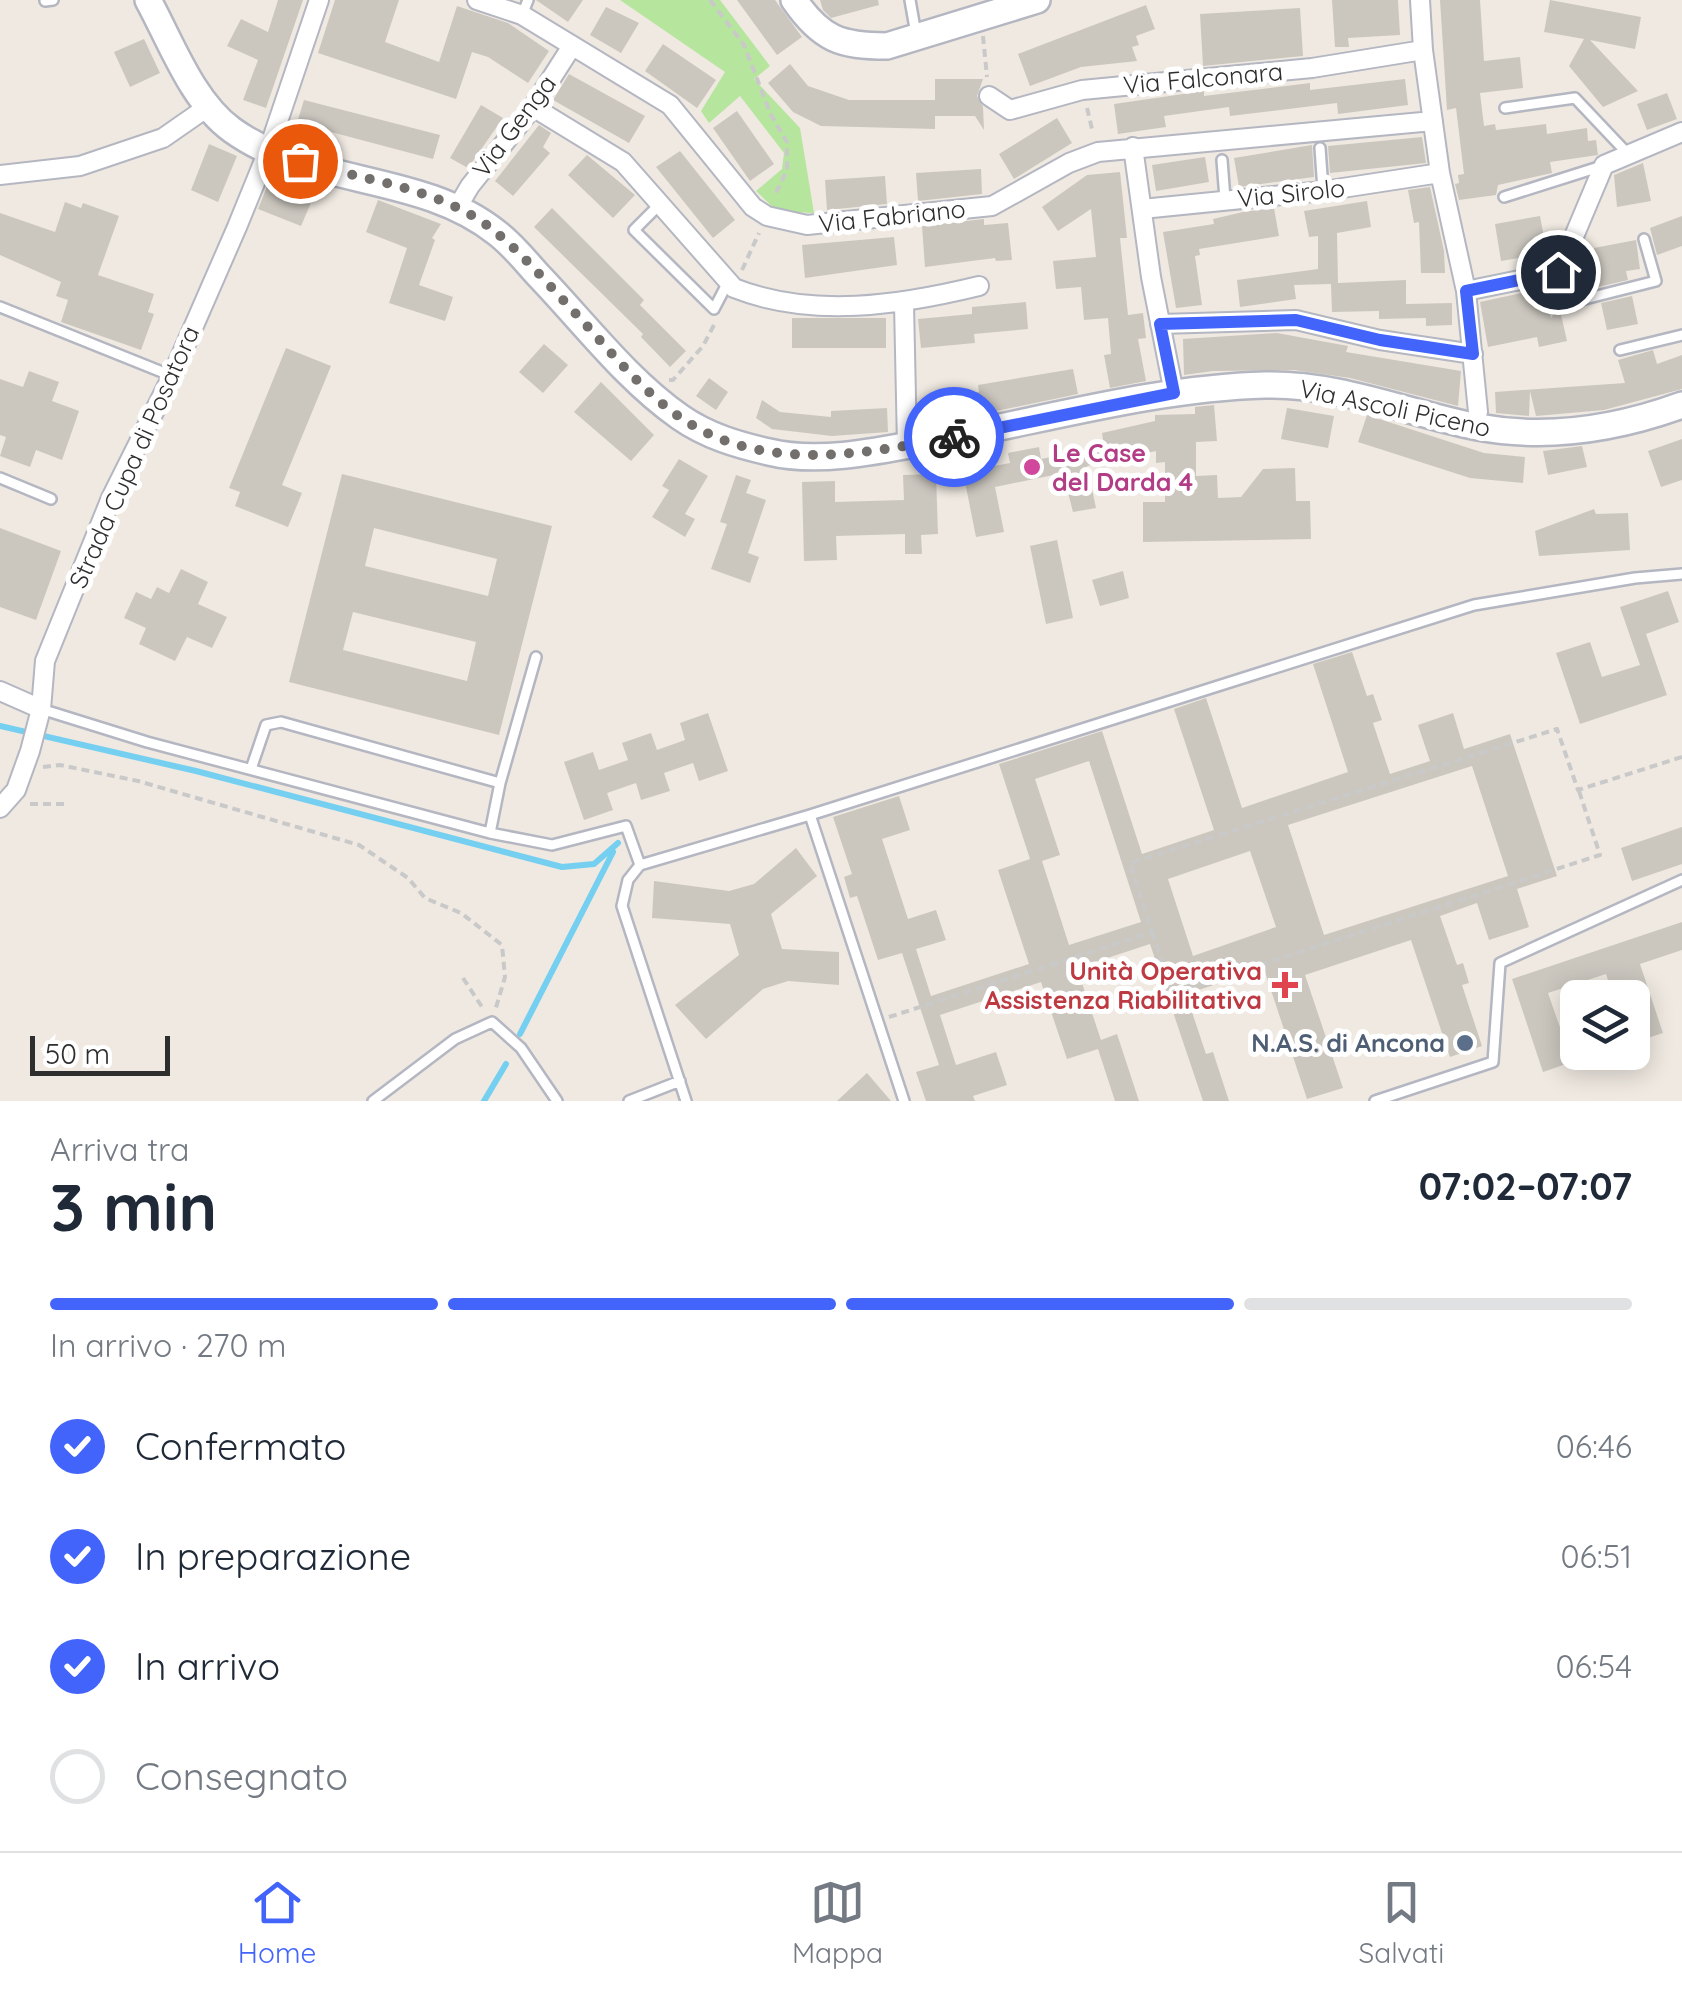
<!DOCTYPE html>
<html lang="it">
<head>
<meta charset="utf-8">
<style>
  :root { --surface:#fff; --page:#f6f6f7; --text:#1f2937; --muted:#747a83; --line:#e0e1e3; --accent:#4264fb }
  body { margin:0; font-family:Quicksand,sans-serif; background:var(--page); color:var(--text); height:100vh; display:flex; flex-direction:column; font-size:38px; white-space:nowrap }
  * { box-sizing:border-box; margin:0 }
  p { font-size:32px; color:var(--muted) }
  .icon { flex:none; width:55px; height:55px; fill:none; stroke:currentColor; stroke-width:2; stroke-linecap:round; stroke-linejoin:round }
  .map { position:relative; height:1101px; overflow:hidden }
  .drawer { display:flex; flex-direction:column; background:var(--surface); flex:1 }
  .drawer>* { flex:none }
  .tools { position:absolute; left:1560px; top:980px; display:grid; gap:20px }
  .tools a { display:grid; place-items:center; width:90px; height:90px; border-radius:15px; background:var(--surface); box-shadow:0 5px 25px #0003; font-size:50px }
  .scale { position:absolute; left:30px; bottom:25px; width:140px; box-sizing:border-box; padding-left:10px; border:5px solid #2e2e2e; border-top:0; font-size:28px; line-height:35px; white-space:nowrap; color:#2e2e2e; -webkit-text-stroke:8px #fff; paint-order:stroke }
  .pin { position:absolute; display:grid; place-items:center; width:85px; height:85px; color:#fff; margin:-42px; border:5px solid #fff; border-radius:50%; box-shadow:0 2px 10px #0007 }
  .courier { position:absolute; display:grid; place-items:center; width:100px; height:100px; margin:-50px; border:8px solid #4264fb; border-radius:50%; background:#fff; color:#222; box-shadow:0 2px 12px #0007 }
  .head em { font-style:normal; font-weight:800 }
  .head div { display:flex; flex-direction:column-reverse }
  .head { display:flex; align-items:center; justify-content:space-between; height:170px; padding:0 50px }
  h1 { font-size:65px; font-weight:800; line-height:75px }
  .bar { display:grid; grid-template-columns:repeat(4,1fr); gap:15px 10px; align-content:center; height:120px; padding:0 50px }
  .bar i { height:12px; border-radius:8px; background:var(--line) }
  .bar .on { background:var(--accent) }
  .bar p { grid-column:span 4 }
  ol { padding:0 50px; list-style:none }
  li { display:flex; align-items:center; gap:30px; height:110px }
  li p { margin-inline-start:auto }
  li .icon { padding:10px; border-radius:50%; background:var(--accent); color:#fff; stroke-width:4 }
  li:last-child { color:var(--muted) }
  li i { width:55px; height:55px; border:5px solid var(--line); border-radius:50% }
  .dock { display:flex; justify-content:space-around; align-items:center; height:140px; border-top:2px solid var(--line); background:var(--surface); font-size:28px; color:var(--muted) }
  .dock a { display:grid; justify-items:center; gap:5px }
  .dock .on { color:var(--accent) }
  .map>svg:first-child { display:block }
  .green { fill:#b6e59e }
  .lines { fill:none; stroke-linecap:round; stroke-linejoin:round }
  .stream { stroke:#75cff0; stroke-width:6 }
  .building { fill:#cbc7bf; fill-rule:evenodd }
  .lane-casing { stroke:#b4b7c1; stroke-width:14 }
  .street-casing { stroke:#b4b7c1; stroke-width:22 }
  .secondary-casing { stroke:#b4b7c1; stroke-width:30 }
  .path { stroke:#c9c9c9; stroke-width:4; stroke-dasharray:8 5; stroke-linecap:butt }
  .lane { stroke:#fff; stroke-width:9 }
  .street { stroke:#fff; stroke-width:18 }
  .secondary { stroke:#fff; stroke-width:25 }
  .done { stroke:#726f6d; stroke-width:10; stroke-dasharray:0 18 }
  .route { stroke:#4264fb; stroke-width:12 }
  .hotel-dot { fill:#d1479c; stroke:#fff; stroke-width:4 }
  .health-dot { fill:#e0444e; stroke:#fff; stroke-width:4 }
  .service-dot { fill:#5c6f8a; stroke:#fff; stroke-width:4 }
  .labels { text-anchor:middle; stroke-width:10; stroke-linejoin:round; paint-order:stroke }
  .street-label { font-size:25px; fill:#2e2e2e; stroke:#fff }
  .hotel-label { font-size:25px; font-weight:bold; fill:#b23c85; stroke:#fff; text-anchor:start }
  .health-label { font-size:25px; font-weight:bold; fill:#be3a42; stroke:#fff; text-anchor:end }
  .service-label { font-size:25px; font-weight:bold; fill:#4e5e75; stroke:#fff; text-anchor:end }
</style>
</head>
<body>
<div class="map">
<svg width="1682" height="1101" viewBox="0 0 1682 1101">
  <rect width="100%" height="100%" fill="#efe9e1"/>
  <path class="green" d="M620,0h100l50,66 -16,13 46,49 14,85 -37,-2 -21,-20 26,-22 2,-16 -44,-57 -31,27 -8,-12 24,-39z"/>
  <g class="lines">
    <path class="stream" d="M0,726l196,45 366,96 32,-3 24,-21
      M520,1034l93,-182
      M484,1101l22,-37"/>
  </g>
  <path class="building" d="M278,0h25l-37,108 -23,-8 15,-40 -31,-14 14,-27 27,13z
    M335,0h64l-14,42 54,20 18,-56 51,17 41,28 -21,32 -40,-26 -16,-5 -16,47 -138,-46z
    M536,0h47l-15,22z
    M737,0h38l27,37 -25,18z
    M820,0h58l1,5 -48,13 -8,-8z
    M1332,0h66l2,35 -52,3 1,9h-14z
    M1440,0h40l4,61 36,-4 3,31 -43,5 4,33 11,-2 1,6 50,-6 1,10 40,-6 1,13 8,-1 2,15 -48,7 2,11 -54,12 -2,10 -37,5 -4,-16 4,-1 -1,-8 6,-1 -8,-66 -9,2z
    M1550,0l91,17 -6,32 -45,-9 48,51 -35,16 -34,-41 15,-27 -40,-7z
    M1146,5l9,24 -19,7 3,9 -7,2 5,14 -56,6 -51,19 -12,-32z
    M606,7l33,16 -18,30 -31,-18z
    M1300,8l3,48 -100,10 -3,-52z
    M144,39l16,34 -30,14 -16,-35z
    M663,44l53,36 -19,28 -52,-37z
    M790,64l18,22 41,14h86v-21h48l-6,17 6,11 1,23 -9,-14h-40v13l-114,-3 -28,-14 -25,-29z
    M569,74l76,42 -16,27 -76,-43z
    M1405,79l3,26 -70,9 -1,-11 -107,13 -1,-9 -65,9 2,11 -48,7 -4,-30 90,-13v5l106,-13v7z
    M1667,93l10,26 -30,11 -10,-26z
    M304,100l136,35 -7,24 -136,-36z
    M481,105l22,13 -35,50 -18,-10z
    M737,111l37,53 -24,17 -37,-53z
    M1057,118l15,25 -58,36 -15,-25z
    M539,125l12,8 -8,14 7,6 -37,43 -18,-15z
    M1422,137l4,26 -96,10 -2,-27z
    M209,144l28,12 -19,46 -27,-12z
    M1312,145l2,32 -75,10 -5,-29z
    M680,151l55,69 -22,18 -57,-71z
    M587,155l48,40 -22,23 -45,-43z
    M1205,157l4,25 -53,9 -4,-26z
    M1643,163l8,38 -34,6 -3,-32z
    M981,169l1,25 -64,7 -2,-28z
    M1120,172l7,66h-7l8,77 15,-2 3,25 -8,1 8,42 -36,7 -6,-33 7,-1 -3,-36 -24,2 -3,-33 -25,2 -3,-28 43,-4 -5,-48 -33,22 -16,-24 45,-32z
    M272,174l44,17 -15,35 -43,-17z
    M885,176l2,28 -60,6 -2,-30z
    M1430,187l14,64 1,22h-24l-2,-51 -5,1 -6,-33z
    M378,200l63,24 -9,14 3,2 -16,45 34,12 -8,24 -56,-18 18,-55 -41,-16z
    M1367,201l4,26 -34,6 1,50 68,-3v24l46,-1v22l-26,1v-8l-47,1v-8l-47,1 -1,-28 -37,1 2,14 -56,8 -3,-27 81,-11v-33l-9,1 -5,-26z
    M65,202l16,6 2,-5 36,13 -21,59 56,19 -6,18 6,2 -13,36 -80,-28 7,-22 -12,-4 5,-14 -61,-27v-42l55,19z
    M552,208l92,92 -4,5 46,46 -16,16 -29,-30 2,-3 -109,-107z
    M1274,208l5,28 -80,13 1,6 -5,1 7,49 -26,3 -13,-76 51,-8 -1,-5 30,-7z
    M1540,216l7,37 -46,8 -6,-37z
    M1682,216v30l-25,9 -7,-27z
    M984,219v6l24,-2 4,37 -16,1 -1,-3 -70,9 -3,-41z
    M894,237l3,28 -92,13 -3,-33z
    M1636,240l4,29 -14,2 2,9 -30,7 -2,-10 -23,5 21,-34z
    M1544,288l7,30 7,-11 2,3 7,31 -28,6 -2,-10 -49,10 -8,-45z
    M1632,296l6,28 -31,6 -6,-27z
    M1026,302l2,27 -54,5 1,9 -54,5 -3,-29 54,-5v-7z
    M792,318h94v30h-94z
    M1277,333l71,13 -2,6 115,19 -3,35 -108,-28 -56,-8 -81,1 -29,4 -1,-36z
    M544,344l24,21 -25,28 -24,-21z
    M286,348l45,18 -49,119 20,8 -14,34 -53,-21 5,-14 -11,-4z
    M1653,350l4,14 25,-9v34l-78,21 -68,6 -6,-25 -1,25 -33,-3 -1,-21 130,-9 -7,-23z
    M1073,369l5,25 -125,26 -4,-22 30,-6 -1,-7z
    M29,371l30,11 -7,19 27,10 -17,49 -26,-10 -6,17 -30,-11 6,-19 -6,-2v-56l23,8z
    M709,378l19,14 -12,18 -20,-14z
    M601,382l53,53 -23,26 -57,-49z
    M762,400l18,12 51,5v-6l56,-3 1,24 -56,4 -60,-7 -16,-11z
    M1214,405l3,36 -21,1v34l21,-1 1,23 23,-1 22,-28 32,-1 1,33h14l1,38 -168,3v-40h22v-40l-9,1v-12l-69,15 9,42 -23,4 -10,-39 -68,14 9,45 -28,5 -13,-65 47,-9 -2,-10 31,-6 2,12 63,-13 -2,-13 53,-12v-6l40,-1v-7z
    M1287,408l47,8 -6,32 -47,-9z
    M1367,415l117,38 41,4 -2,26 -53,-5 -112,-36z
    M1682,439v41l-21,7 -13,-36z
    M1582,446l5,21 -39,8 -5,-24z
    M679,459l29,17 -23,38 10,5 -10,18 -33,-20 17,-27 -7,-4z
    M342,474l210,52 -53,209 -210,-53zM374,528l123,31 -9,37 -123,-30zM353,612l123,30 -9,39 -124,-31z
    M936,474l2,60 -17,1 1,19h-17v-20l-69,2 1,24 -33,1 -2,-79 33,-1v21l69,-2 -1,-25z
    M736,475l15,5 -5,13 20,7 -18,53 11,4 -9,26 -39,-14 16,-45 -7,-2z
    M1594,509l2,5 32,-1 2,37 -91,6 -4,-25z
    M0,528l61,23 -25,69 -36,-13z
    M1057,540l16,78 -27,6 -16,-78z
    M181,569l27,13 -10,22 29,13 -15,31 -25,-11 -12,24 -36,-17 7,-16 -22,-10 12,-26 15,7 6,-12 12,6z
    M1123,571l6,27 -29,8 -8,-26z
    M1668,591l11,31 -33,12 21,61 -87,29 -24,-71 34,-11 12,35 38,-12 -20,-58z
    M1352,652l15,44 6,-2 9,26 -9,3 17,51 40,-13 -12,-36 35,-12 11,36 46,-15 47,142 -40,13 12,38 -40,13 -12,-37 -37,13 17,49 6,-2 6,20 -7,2 20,61 -32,11 -39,-117 -106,35 38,113 -36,11 -43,-130 -78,25 20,60 7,-2 16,49h-26l-53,-157 -73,24 24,72 16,-6 22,67h-24l-17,-52 -31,10 -26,-77 -101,33 16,50 40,-13 11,33 -34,11 2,5h-49l-10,-29 23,-7 -37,-112 -24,7 -21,-64 -7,2 -6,-21 8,-3 -19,-57 66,-21 11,34 -28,9 26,80 28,-9 10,30 -30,9 15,47 98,-32 -31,-94 32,-11 -31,-95 103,-33 40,123 72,-24 -40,-121 32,-11 36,110 106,-36 -35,-108zM1089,761l52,161 -72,23 -27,-84 18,-6 -25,-76zM1472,766l36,110 -184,59 -36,-110zM1250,851l26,76 -83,29 -25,-77z
    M708,713l20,58 -29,10 -6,-18 -29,10 6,18 -29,9 -5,-17 -29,10 6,17 -29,10 -20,-58 29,-10 6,18 29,-10 -6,-17 29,-10 6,17 28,-10 -5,-17z
    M1682,827v37l-50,17 -11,-33z
    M796,848l21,28 -46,38 11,35 57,3v33l-51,-4 -25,8 -57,50 -31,-34 64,-50 -9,-31 -78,-6 2,-37 75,10 25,-7z
    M1682,922v28l-42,14 23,69 -31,10v-45h-18l-8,-24 -58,19 24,69 -29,10 -31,-93z
    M867,1073l24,28h-54z"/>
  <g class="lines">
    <g class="lane-casing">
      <path id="lane" d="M910,0l6,34
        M45,1l8,-1
        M522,15l6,-15
        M1505,108l70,-10 52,55
        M1320,148l3,42
        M1222,160l3,39
        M1504,197l98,-31
        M660,204l-26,26 80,79 14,-27
        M1559,272l6,32 91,-23 -12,-42
        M0,307l172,69
        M1620,350l62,-15
        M0,478l51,21
        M41,709l106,33 343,91 62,12 74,-19 14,39
        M251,769l15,-44 15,-3 219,61
        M490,833l10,-50 36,-126
        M373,1101l82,-62 37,-17 29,26 36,53
        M629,1101l51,-20
        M686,1101l-64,-195 6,-26 12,-15 170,-50
        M904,1101l-94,-286 664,-210 161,-27 47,-4
        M1375,1101l118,-39 7,-99 182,-83"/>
    </g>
    <g class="street-casing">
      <path id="street" d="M477,0l45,15 148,90 83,102 14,9 40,9 185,-19 77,-43 29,-11 335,-31
        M1420,0l3,50 17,123 26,118 12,121
        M989,96l21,14 72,-20 230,-22 111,-18
        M533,107l90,55 111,126c78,31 167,17 245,-2
        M1133,147l18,130 23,116
        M0,175l80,-9 83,-28 46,-32
        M457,208l13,-22 63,-79 39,-61
        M1142,209l181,-18 117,-18
        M1466,291l93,-19 45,-107 78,-33
        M904,304l3,142
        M1160,324l136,-4 84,20 93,14
        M0,691l41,18
        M0,808l16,-18 14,-39 11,-42 4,-48 66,-163 61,-122 65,-149 31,-76 51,-151"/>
    </g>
    <g class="secondary-casing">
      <path id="secondary" d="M148,0c23,42 44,101 84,130 79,57 189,42 265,103 16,12 29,29 42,43 45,47 88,104 141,141 27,19 58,28 89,35 53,13 118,-3 172,-13 107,-20 215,-51 324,-54 74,-2 142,28 213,42 70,13 138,2 204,-22
        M794,0c27,39 46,46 93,46l150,-46"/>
    </g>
    <path class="path" d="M710,0l34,45 27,70 16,27v28l-13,27
      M983,36l4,41
      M1087,108l6,25
      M742,270l17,-37
      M669,380h4l30,-34 12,-23
      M43,767l17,-2 78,16 221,64 49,33 17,20 36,15 41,32 3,32 -10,34
      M30,804h39
      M1152,932l21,61 427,-138 -21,-64
      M463,978l21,32
      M889,1017l263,-85 -22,-69 427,-134 21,61 104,-33"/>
    <use href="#lane" class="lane"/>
    <use href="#street" class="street"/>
    <use href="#secondary" class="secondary"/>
  </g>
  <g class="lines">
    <path class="done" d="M300,161c65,20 145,27 198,73 29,24 54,55 80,82 32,35 64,75 103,102 82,56 183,36 273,19"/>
    <path class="route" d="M954,437l220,-44 -14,-69 136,-4 84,20 93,14 -7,-63 92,-19"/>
  </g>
  <circle class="hotel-dot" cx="1032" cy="467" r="10"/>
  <path class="health-dot" d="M1280 970h10v10h10v10h-10v10h-10v-10h-10v-10h10z"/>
  <circle class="service-dot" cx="1465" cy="1043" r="10"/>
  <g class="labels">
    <g class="street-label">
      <text transform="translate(1203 78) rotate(-5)" y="9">Via Falconara</text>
      <text transform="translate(514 126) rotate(-53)" y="9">Via Genga</text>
      <text transform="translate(1291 193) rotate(-6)" y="9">Via Sirolo</text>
      <text transform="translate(892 216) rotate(-6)" y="9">Via Fabriano</text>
      <text transform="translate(1395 408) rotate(12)" y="9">Via Ascoli Piceno</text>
      <text transform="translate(134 457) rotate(-66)" y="9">Strada Cupa di Posatora</text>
    </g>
    <g class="hotel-label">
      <text x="1052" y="462">Le Case<tspan x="1052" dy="29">del Darda 4</tspan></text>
    </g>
    <g class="health-label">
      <text x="1262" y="980">Unità Operativa<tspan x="1262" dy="29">Assistenza Riabilitativa</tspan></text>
    </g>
    <g class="service-label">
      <text x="1445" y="1052">N.A.S. di Ancona</text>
    </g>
  </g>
</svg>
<div class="tools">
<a><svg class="icon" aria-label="layers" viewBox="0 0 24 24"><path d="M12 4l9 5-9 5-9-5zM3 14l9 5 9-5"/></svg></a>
</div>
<div class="scale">50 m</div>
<div class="pin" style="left:300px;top:161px;background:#ea580c"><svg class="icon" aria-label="bag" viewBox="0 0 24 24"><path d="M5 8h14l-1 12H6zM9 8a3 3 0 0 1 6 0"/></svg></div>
<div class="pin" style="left:1558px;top:272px;background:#1f2937"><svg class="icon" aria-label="home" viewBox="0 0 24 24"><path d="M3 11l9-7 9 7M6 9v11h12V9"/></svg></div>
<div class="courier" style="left:954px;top:437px"><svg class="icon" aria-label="bike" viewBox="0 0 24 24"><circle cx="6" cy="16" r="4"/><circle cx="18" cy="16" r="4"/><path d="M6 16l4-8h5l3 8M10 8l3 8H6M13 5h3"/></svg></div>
</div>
<section class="drawer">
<div class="head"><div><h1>3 min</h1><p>Arriva tra</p></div><em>07:02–07:07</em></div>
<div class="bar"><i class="on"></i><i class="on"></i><i class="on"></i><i></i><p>In arrivo · 270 m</p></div>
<ol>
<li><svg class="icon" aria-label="check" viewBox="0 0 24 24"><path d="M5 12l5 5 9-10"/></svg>Confermato<p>06:46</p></li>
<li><svg class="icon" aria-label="check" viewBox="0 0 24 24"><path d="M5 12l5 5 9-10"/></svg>In preparazione<p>06:51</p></li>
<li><svg class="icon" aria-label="check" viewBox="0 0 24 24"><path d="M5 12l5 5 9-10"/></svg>In arrivo<p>06:54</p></li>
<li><i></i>Consegnato</li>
</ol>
</section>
<nav class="dock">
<a class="on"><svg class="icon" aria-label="home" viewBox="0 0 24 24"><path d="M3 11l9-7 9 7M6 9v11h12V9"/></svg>Home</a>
<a><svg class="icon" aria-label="map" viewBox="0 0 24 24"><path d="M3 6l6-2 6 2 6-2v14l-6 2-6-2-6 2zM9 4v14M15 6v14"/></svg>Mappa</a>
<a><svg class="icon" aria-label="saved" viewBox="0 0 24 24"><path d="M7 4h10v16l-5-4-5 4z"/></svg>Salvati</a>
</nav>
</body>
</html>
